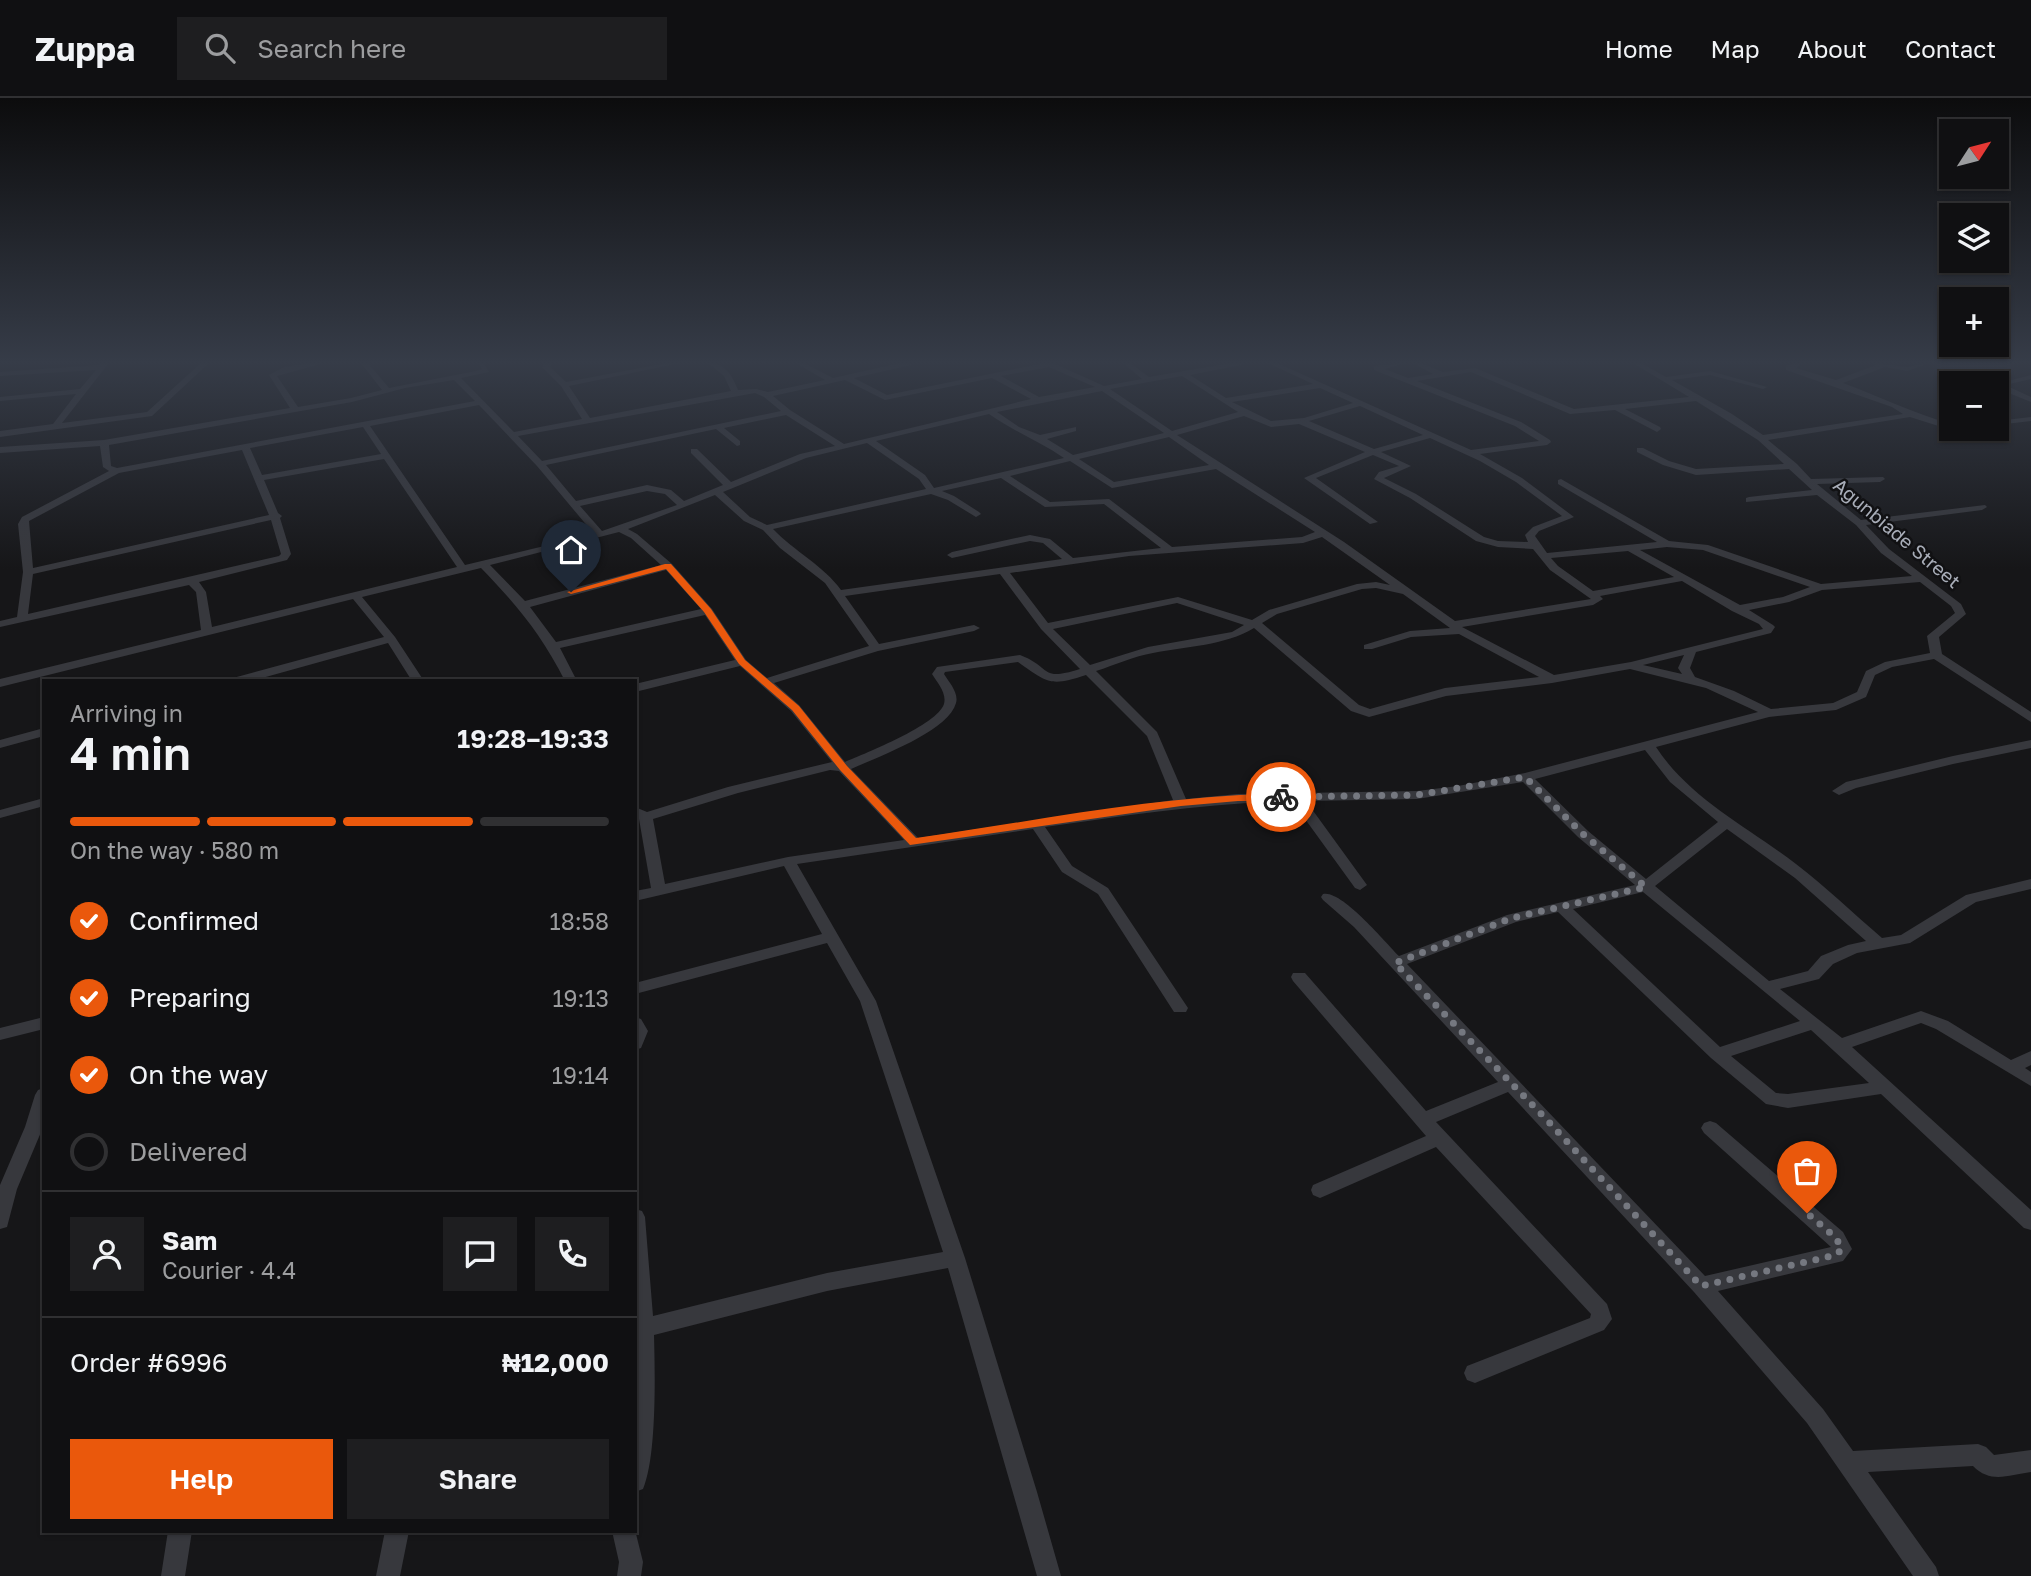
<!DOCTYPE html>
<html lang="en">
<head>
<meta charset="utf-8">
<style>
  :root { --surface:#101012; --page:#1e1e20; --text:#f1f3f6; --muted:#9c9d9f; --line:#303032; --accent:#ea580c }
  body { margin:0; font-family:"Golos Text",sans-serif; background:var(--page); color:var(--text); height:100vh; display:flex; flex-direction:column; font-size:26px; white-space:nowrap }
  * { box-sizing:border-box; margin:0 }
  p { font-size:23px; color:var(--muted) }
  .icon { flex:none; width:38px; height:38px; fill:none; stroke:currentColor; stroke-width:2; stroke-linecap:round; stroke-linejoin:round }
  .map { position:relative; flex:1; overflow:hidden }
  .panel { position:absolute; left:42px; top:581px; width:595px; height:854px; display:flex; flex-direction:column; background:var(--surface); border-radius:0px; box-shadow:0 2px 5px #0004,0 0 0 2px var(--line) }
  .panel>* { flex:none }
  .needle { width:46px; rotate:54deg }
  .controls { position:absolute; left:1939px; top:21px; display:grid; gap:14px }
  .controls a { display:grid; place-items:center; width:70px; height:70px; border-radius:0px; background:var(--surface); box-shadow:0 2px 5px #0004,0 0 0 2px var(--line); font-size:35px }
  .pin { position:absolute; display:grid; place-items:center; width:60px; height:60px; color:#fff; margin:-72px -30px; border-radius:50% 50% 50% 0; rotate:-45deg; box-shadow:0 0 7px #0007 }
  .pin .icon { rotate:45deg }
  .courier { position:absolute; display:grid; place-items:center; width:70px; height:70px; margin:-35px; border:5px solid #ea580c; border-radius:50%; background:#fff; color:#222; box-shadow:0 2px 9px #0007 }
  .headline em { font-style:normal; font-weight:600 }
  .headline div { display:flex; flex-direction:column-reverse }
  .headline { display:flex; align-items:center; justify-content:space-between; height:119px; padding:0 28px }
  h1 { font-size:46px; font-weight:600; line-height:52px }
  .bar { display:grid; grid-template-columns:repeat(4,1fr); gap:10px 7px; align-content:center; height:84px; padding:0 28px }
  .bar i { height:9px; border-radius:5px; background:var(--line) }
  .bar .active { background:var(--accent) }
  .bar p { grid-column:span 4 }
  .line { display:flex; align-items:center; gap:18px; padding:0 28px; border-top:2px solid var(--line) }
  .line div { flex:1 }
  .round { display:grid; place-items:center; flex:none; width:74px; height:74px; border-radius:0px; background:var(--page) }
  ol { padding:0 28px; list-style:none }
  li { display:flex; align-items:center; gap:21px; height:77px }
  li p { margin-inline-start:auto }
  li .icon { padding:7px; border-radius:50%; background:var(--accent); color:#fff; stroke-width:4 }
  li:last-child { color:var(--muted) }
  li i { width:38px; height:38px; border:4px solid var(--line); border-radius:50% }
  .cta { display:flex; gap:14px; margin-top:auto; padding:14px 28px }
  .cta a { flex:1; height:80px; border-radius:0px; background:var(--accent); color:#fff; font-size:28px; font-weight:600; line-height:80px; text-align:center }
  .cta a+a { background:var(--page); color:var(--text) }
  header { display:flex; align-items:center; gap:42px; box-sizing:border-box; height:98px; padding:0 35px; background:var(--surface); border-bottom:2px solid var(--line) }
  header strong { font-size:33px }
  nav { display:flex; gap:38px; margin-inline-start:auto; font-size:24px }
  .search { width:490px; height:63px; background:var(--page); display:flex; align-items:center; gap:18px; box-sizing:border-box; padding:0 24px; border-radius:0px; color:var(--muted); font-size:26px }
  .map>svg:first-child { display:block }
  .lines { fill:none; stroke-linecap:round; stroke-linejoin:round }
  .minor { fill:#37383d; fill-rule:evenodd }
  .route { fill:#ea580c }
  .done { stroke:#757880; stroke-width:7; stroke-dasharray:0 12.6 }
  .labels { text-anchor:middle; stroke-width:5; stroke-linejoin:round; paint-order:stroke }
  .far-street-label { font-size:19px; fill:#a8adb8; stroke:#111113 }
</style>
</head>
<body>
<header>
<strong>Zuppa</strong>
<div class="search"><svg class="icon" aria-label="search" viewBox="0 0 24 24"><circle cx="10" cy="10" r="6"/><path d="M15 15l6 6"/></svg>Search here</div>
<nav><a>Home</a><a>Map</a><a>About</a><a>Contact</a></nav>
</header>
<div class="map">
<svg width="2031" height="1478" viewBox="0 0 2031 1478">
  <rect width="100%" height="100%" fill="#161618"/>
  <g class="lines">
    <path class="minor" d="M101,265l7,1 -46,59 85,-11 54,-49h8l-57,53 -152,21v-6l53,-7 23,-30 -76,7v-4l80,-8 16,-19 -96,6v-4l99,-7z
      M310,265h14l-47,13 21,31 53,-9 31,-8 -21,-27h7l21,25 87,-17 6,-2 -4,-6h6l5,9 -28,6 53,54 68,-13 -21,-33 -19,-19 3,-4h7l-2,4 16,15 101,-19h13l-111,23 21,32 141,-27 -7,-15 -16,-13c17,0 24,12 30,27l18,-1 12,3 57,-12 -29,-17h8l29,15 67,-15h11v2l-57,13 33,17 157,-32h9l51,23 38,-7 -19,-16h7l19,14 82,-14h13l-3,2 -51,10 36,23 87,-14 -45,-21h9l194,87 68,-9 -24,-15 -141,-56v-4l31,-3 -20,6 23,9 25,-4 -20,-11h8l22,9 32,-4 99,41 115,-12 -56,-34h8l25,14 44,-6 57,16 -4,2 -53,-14 -38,5 60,34 31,21 140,-21 -11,-7 -106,-37v-4l8,-3h9l-7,5 40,12 40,-15 -2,-2 33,4 22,-4 -22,8 -22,-4 -42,16c37,14 71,30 108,41v5h3h-6l-38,-12 -142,23 29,24 14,15 72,-2 2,2 -5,3 -63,2 44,36 124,-15 2,2 -5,3 -116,15 23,24 72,55 5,10 -27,23 3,17 89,58v10l-97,-63 -42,8 -17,8 -9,22 -30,13 -67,7 -113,30c34,52 92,80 140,117 30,23 57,49 86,74l19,-3 65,-40 65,-16v10l-55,13 -66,41 -53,10 -24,11 -14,15 -39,10 62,49 79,-27 27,10 63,39 20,-9v14l-6,3 6,4v14l-95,-57 -15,-6 -69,24 179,163v20l-7,-2 -143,-134 -93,14 -22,-4 -55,-46 -153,-146 -42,10 -109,42 298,312 126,-29 -127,-114 -3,-5 3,-5 6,-2 6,2 127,109 9,17 -9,12 -125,30 105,118 30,42 125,-7 8,3 8,8 37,-5v22c-23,3 -40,12 -58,-6l-105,6 68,95 3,9h-26l-106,-153 -113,-131 -186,-200 -72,30 171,182 5,15 -8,11 -129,53 -8,-3 -3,-7 3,-7 123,-48 1,-4 -155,-167 -109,48 -7,3 -7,-3 -2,-5 2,-5 113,-49 -133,-155 -2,-4 2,-4h12l121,138 72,-29 -144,-155 -31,-27 -2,-3 2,-3c18,-5 62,48 76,62l108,-41 128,-30 -57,-48 -55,-55 -106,17 -111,2 61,84 -7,5 -5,-2 -63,-87c-83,2 -164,14 -247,26l27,39 36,22 80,120 -2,4h-12l-76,-118 -36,-22 -29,-43 -236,35 79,137 89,257 72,234 24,84h-24l-89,-308 -121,23 -173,44c1,37 3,121 -11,154l-8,3v-283l7,2 3,6 8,99 174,-43 116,-21 -83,-251 -33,-58 -192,51v-11l187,-49 -38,-68 -149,35v-10l16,-3 -12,-69 -4,-2v-10l12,5 81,-25 104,-25 -41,-51 -51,-45 -105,26v-8l100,-24 -30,-45 -145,33 17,33h-12c-24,-47 -48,-76 -84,-113l-119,29 33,40 29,44h-12l-24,-38 -137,38h-20l2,-3 151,-41 -31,-38 -353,88v-8l201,-49 -5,-38 -7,-7 -189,42v-6l17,-4 6,-45 -5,-48 4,-7 87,-46 -6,-4 -3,-21 -100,7v-6l104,-7 186,-32 -21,-33 15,-8zM1049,269l46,20 -56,10 -38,-21zM1471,274l99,42 45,-4 42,22 4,-3 -1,-2 -35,-18 71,-8 62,39 26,24 -88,5 -27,-8 -26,-13h-6v4l26,13 33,10 93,-6 23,21 -63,7 -3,1v4l71,-7 39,30 25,28 31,23 -91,8 -113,-39 -39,-4 -108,-62 -3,1v4l99,58 -110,11 -12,-17 4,-5 35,-14 -52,-39 -42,-24 67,-9 4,-3 -1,-2 -29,-18 -104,-41zM1182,278l56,36 -66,19 -62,-42zM992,280l39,21 -187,45 -54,-34 -17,-14 72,-16 40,20zM454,282l21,21 -358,67 -6,-2 -2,-21 243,-43 53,-14zM1320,290l33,15 -49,15 -33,3 -39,-19zM1102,293l62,42 -91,22 -26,-16 29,-8v-4l-36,8 -21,-8 -22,-15zM755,295l9,4 17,14 -239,50 -24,-25zM479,307l58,61 57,68 -129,31 -95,-139zM1360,308l63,29 -49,14 -65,-28zM989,316c24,17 50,27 75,44l-130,30 -9,-13 -49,-34zM786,317l49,31 -35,8 -69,28 -34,-33h-6v4l32,32 -39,16 -13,-11 -24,-5 -71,16 -30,-36 170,-36 21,17 3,-1v-4l-16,-13zM1244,318l27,11 28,-3 66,28 -61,26 66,46 8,-2 -62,-44 57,-23 26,11 -20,6 -5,7 36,19 66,43 22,6 35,2 17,21 41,29 -136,22 -111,-79 -167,-107zM363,329l18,27 -119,21 -12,-27zM1169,339l40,28 -95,17 -35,-23zM1430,340l50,23 36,21 46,34 -29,11 -8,8 3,7 -30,-1 -14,-4 -68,-43 -32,-16 27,-12 -30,-14zM867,345l52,36 7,10 -159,36 -17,-8 -27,-25 83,-34zM242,352l27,65 -236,53 -4,-47 90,-48zM384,361l73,108 -245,60 -6,-35 -7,-10 88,-22 4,-6 -11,-36 2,-2 -4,-3 -14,-33zM1070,363l42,27 104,-19 99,63 -13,5 -130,10 -63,-48 -59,3 -40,-26zM1001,380l44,29 59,-3 57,44 -88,10 -23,-19 -20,-4 -78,17 -5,3 5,3 78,-17 13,2 19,16 -221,31c-17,-24 -47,-39 -68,-61l158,-35 17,6 28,17 5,-3 -2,-2 -25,-16 -12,-5zM647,393l18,3 12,11 -75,26 -22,-25zM715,397l29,26 19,9 17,18 45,35 44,63 -102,32 -21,-18 -34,-51 -40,-45 -35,-30 -9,-5zM271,422l10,34 -2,2 -251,58 5,-40zM619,434l12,6 30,27 -136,36 -35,-36zM1322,439l68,48 -14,-3 -19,2 -88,26 -17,10 -74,-23 -130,26 -38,-50 119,-17 174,-13zM1667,449l36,3 107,37 -27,10 -43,8 -100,-55zM1628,453l46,26 -81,14 -35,-25 -7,-8zM666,472l35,39 -145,33 -26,-35zM1000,476l41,55 39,40c-41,13 -28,-2 -60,-14l-83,12 -5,7c5,8 15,19 12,30 -7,21 -78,49 -99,58l-46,-57 -25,-22 104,-32 96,-20 6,-3 -6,-3 -95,19 -34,-48zM1682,483l50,30 27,13 4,5 -132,33 -77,13 -92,-48 131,-22 10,-6 -3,-3zM1920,484l31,24 4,7 -28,23 3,17 -45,9 -19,9 -9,21 -24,11 -62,6 -37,-18 -39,-14 -5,-9 6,-16 75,-19 4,-6 -2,-2 -24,-15 40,-8 33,-12zM1376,490l27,6 47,34 -40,3 -46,14v4h8l39,-12 48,-3 80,43 -94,11 -75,21 -11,-4 -97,-82 15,-9 85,-25zM1177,505l67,22 -12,7 -84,15 -58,18 -37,-36zM1254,530l97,83 18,6 77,-21 106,-13 78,-14 76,19 52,24 -233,61 -67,13 -41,5 -179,3 -52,5 -29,-67 -61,-61c19,-6 38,-15 57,-18 34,-7 71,-7 101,-25zM1684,557l-6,13 4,6 -39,-9zM1018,564c30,21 32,25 68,13l61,61 26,64 -255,38 -67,-69c26,-12 97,-37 105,-66 3,-10 -7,-21 -12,-29l1,-2zM1645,652l25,32 48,40 -72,57 -58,-48 -53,-52zM830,672l9,1 65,69 -116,17 -123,27 -12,-65 85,-26zM1727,731l68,49 71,63 -18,4 -27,11 -13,15 -39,10 -114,-95zM1643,794l157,129 -80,26 -147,-138zM1811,932l58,53 -81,11 -12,-1 -45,-37z
      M2031,277v4l-26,6 26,12v5l-32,-13 -2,-5z
      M2031,319v4l-34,4v-4z
      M44,630v8l-44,12v-8z
      M2031,642v8l-78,16 -97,24 -17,7 -7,-4 14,-9 107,-26z
      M44,700v8l-44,12v-8z
      M44,919v12l-44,11v-12z
      M635,919l6,2 7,12 -7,17 -6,2z
      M44,990v37l-27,64 -10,38 -7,2v-44l25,-58 10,-32 3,-5z
      M635,1432l8,32 -2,14h-24l2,-14 -7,-31z
      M168,1433h24l-7,45h-24z
      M385,1433h24l-9,45h-24z"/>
  </g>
  <linearGradient id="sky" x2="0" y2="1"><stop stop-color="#0c0c0d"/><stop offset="0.56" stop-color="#363c48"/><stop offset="1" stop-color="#363c48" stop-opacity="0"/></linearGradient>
  <rect width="2031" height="471" fill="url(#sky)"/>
  <path class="route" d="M665,466h6l40,45 34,51 54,46 48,60 69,72c121,-17 243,-43 365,-44l6,3 -6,4h-43l-57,5 -271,39 -70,-75 -48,-60 -53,-46 -35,-52 -38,-43 -95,25 -4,-2z"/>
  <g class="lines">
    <path class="done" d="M1281,699l136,-2 108,-18 58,57 63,53 -134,31 -117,45 152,157 154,166 135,-31 6,-6 -6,-11 -29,-25"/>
  </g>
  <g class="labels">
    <g class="far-street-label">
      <text transform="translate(1897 435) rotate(40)" y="7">Agunbiade Street</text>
    </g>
  </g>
</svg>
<div class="controls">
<a><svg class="needle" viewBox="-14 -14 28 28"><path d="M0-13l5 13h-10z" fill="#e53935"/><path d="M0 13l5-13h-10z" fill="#9c9d9f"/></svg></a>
<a><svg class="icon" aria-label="layers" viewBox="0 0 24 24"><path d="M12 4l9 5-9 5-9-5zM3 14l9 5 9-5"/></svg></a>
<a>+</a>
<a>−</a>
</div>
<div class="pin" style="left:1807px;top:1115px;background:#ea580c"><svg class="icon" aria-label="bag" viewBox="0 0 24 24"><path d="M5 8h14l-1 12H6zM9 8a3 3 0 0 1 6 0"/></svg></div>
<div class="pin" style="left:571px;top:494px;background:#1f2937"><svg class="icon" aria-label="home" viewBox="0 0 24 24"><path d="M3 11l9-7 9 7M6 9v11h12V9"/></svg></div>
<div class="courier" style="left:1281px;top:699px"><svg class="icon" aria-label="bike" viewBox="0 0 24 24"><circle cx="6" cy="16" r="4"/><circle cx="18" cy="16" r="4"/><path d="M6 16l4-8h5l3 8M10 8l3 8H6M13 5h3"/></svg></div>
<section class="panel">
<div class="headline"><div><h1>4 min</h1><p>Arriving in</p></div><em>19:28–19:33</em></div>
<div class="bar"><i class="active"></i><i class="active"></i><i class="active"></i><i></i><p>On the way · 580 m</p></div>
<ol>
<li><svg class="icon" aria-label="check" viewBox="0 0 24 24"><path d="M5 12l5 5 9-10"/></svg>Confirmed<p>18:58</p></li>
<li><svg class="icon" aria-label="check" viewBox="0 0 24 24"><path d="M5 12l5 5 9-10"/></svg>Preparing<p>19:13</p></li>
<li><svg class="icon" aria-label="check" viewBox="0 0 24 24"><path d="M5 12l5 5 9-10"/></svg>On the way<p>19:14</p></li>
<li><i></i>Delivered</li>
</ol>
<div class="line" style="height:126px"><a class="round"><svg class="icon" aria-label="person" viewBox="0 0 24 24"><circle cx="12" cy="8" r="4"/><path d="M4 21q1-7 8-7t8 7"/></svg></a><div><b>Sam</b><p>Courier · 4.4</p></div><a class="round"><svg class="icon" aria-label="chat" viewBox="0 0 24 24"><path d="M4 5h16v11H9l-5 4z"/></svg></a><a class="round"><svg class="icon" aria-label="phone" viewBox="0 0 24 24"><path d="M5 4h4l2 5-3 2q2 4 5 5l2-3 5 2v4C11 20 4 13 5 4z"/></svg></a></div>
<div class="line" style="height:91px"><div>Order #6996</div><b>₦12,000</b></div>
<div class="cta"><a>Help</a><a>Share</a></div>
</section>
</div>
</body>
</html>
